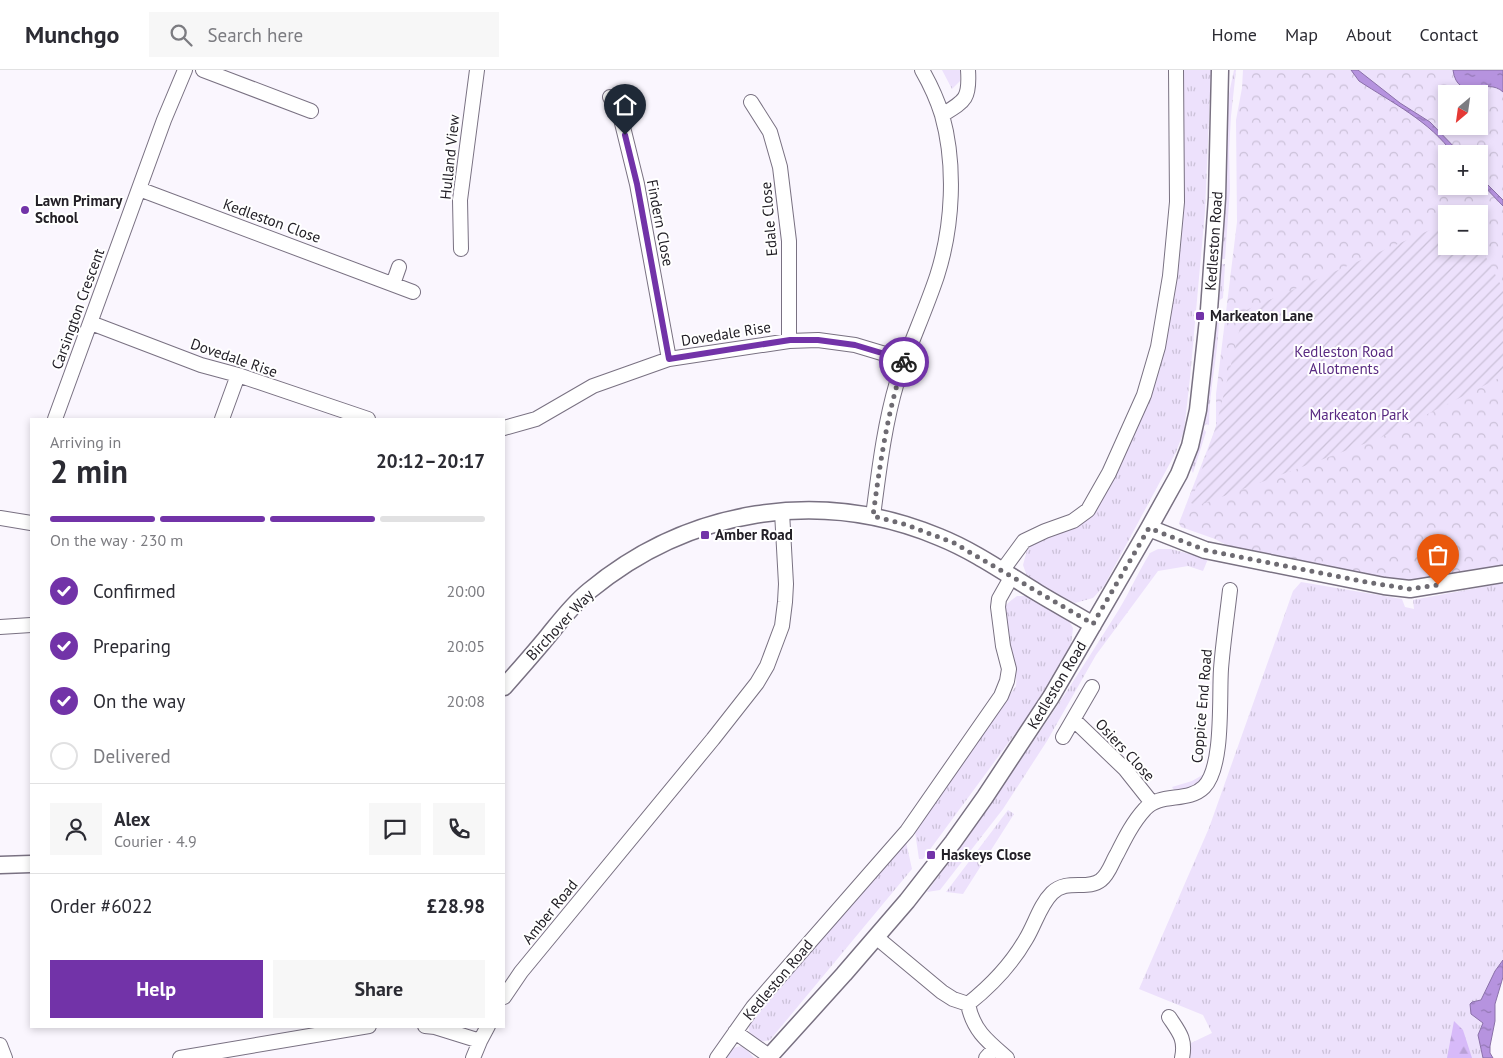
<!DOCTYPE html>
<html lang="en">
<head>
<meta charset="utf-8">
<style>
  :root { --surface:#fff; --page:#f7f7f7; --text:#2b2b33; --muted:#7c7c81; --line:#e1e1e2; --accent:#7233a8 }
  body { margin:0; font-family:"PT Sans",sans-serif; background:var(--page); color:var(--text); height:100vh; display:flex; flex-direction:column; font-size:19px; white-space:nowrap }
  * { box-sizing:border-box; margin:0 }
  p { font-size:16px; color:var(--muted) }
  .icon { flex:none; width:28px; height:28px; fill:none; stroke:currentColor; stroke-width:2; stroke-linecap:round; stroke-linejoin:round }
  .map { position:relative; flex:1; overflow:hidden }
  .panel { position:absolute; left:30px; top:348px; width:475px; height:610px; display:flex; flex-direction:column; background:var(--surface); border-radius:0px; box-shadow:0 2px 8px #0003 }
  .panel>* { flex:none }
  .needle { width:32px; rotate:209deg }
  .tools { position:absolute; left:1438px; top:15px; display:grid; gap:10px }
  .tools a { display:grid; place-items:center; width:50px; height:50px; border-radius:0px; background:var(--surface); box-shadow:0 2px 8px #0003; font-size:25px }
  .pin { position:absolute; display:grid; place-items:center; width:42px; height:42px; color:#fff; margin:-51px -21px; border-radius:50% 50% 50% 0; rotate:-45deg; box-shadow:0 0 5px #0007 }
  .pin .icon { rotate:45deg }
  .courier { position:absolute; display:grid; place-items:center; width:50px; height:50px; margin:-25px; border:4px solid #7233a8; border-radius:50%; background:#fff; color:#222; box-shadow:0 1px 6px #0007 }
  .summary em { font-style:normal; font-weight:700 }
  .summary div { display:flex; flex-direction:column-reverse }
  .summary { display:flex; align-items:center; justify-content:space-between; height:85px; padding:0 20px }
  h1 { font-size:32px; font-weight:700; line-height:38px }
  .bar { display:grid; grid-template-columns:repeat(4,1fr); gap:8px 5px; align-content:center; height:60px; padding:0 20px }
  .bar i { height:6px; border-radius:4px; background:var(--line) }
  .bar .on { background:var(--accent) }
  .bar p { grid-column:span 4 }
  .line { display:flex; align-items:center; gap:12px; padding:0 20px; border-top:1px solid var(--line) }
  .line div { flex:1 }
  .round { display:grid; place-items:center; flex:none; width:52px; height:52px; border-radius:0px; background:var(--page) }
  ol { padding:0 20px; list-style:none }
  li { display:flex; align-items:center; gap:15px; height:55px }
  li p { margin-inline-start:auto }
  li .icon { padding:5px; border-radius:50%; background:var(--accent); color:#fff; stroke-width:4 }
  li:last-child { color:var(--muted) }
  li i { width:28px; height:28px; border:2px solid var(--line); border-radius:50% }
  .button { display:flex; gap:10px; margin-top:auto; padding:10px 20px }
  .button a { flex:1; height:58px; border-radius:0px; background:var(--accent); color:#fff; font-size:20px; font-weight:700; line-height:58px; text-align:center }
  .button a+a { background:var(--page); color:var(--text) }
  header { display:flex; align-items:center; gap:30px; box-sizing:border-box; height:70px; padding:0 25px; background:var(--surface); border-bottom:1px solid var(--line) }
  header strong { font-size:24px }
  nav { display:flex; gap:28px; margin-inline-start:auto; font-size:18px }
  .search { width:350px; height:45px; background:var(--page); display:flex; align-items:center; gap:12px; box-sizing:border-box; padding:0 18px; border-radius:0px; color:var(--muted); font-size:19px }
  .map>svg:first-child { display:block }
  .grass { fill:url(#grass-tufts) }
  .forest { fill:url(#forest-firs) }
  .park { fill:url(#park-crowns); fill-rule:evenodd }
  .garden { fill:url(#garden-furrows) }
  .water { fill:url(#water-ripples); stroke:#8a70a8 }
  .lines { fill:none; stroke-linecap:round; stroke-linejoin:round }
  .minor-casing { stroke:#797182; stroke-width:16 }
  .tertiary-casing { stroke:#797182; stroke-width:19 }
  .minor { stroke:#fff; stroke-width:14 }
  .tertiary { stroke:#fff; stroke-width:16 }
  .done { stroke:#6e6b72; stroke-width:5; stroke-dasharray:0 9 }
  .route { stroke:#7233a8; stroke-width:6 }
  .poi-dot { fill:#7233a8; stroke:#fff; stroke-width:2 }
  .labels { text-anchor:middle; stroke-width:4; stroke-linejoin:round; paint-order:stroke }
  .street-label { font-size:15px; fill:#232027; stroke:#fff }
  .poi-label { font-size:15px; font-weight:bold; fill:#232027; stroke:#fff; text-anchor:start }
  .park-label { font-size:15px; fill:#592a82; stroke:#fff }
</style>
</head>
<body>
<header>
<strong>Munchgo</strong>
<div class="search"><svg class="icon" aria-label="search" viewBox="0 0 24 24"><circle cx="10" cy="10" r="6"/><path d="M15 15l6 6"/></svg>Search here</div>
<nav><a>Home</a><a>Map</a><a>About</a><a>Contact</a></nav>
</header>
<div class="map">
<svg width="1503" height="988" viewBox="0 0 1503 988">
  <defs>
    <pattern id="grass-tufts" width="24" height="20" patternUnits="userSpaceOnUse" patternTransform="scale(1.25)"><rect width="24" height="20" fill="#ede1fc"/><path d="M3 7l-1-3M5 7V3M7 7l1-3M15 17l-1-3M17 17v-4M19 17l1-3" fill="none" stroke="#cbc1d8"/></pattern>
    <pattern id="forest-firs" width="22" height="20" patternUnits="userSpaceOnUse" patternTransform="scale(1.25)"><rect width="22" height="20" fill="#d7baf9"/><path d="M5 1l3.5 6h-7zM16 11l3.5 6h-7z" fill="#b8a0d5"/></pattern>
    <pattern id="park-crowns" width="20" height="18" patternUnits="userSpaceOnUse" patternTransform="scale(1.25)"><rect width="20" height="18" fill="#ede1fc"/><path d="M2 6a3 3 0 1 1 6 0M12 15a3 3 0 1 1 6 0" fill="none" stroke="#cbc1d8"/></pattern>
    <pattern id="garden-furrows" width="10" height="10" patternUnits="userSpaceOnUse" patternTransform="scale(1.25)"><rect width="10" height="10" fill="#ede1fc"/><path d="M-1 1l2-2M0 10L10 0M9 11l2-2" fill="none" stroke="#cbc1d8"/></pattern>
    <pattern id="water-ripples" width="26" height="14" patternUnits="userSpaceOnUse" patternTransform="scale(1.25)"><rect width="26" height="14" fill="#b693df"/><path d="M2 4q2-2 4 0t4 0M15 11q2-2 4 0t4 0" fill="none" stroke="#9478b5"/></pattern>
  </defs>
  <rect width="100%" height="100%" fill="#faf6fe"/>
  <path class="grass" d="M942,0h18v11l-8,8z
    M1183,0h28l-6,141 -15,167 -6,53 -8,21 -72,134 -11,12 -18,5 -47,-24 -5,-14 4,-15 9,-10 28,-10 57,-68 38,-90 16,-78 6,-60 2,-90z
    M1234,0h2l-5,46 -2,35 1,38 -5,70h-3v5h3l-2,34 -5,3 9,-198z
    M1219,246c0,37 -10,72 -10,109l-3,-1 -3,4 3,4 -13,41 -2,-4 -3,1 17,-62 11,-89z
    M1158,479h13l37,10 -5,12 -15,-5 -30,5 -62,84 -49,86 -44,68 -63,81 -13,2c65,-89 128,-180 186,-273 14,-21 24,-45 37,-66z
    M1301,512l101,17 3,8 9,2 -1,-9 90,-17v377l-8,11 -14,29 -9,2 8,19 3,2 -5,12 5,23h-294l2,-15 21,-10 -9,-18 -64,-26 70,-161 84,-237z
    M1017,526h12l39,23 5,9 -2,16 -40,68 -108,147h-4l-4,-27 101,-146c3,-26 -18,-50 -12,-76 1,-6 8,-10 13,-14z
    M1206,703l-11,15 -20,3 -3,-4 20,-6z
    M1008,740l6,4 -51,80 -17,-2z
    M906,772l6,27 -142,171c-16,5 -24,-4 -20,-20z
    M741,976l7,5 6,7h-30l6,-9z"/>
  <path class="forest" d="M1454,951l9,9 9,28h-25z"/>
  <path class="park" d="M1243,0h260v496l-80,15 -38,-1 -155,-33 -15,-8 -34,-12 -2,-4 37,-96v-33l21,-172 -1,-102 6,-32zM1446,24h33v32h-33zM1446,84h33v32h-33zM1446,144h33v32h-33z"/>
  <path class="garden" d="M1446,153v23h33v-2l24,45v87l-123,62 -183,68 -6,-3 25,-77 28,-115z"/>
  <path class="water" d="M1351,0h7l42,33 30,19 31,32h-8c-22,-32 -62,-52 -94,-73z
    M1453,0h50v22c-16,-16 -45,12 -50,-22z
    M1479,106l24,24v6l-24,-25z
    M1503,890v17l-8,27v17l-5,25v7l3,5h-10l-5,-23 5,-12 -12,-9 -1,-10 2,-2 9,-2 14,-29z"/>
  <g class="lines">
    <g class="minor-casing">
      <path id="minor" d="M203,0l108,41
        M610,27l11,22 16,65 32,175
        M751,32l19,30 10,35 9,74v100
        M942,45c23,-14 28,-16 26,-45
        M139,119l274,103
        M461,179l-1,-49 17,-130
        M393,214l6,-17
        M91,253l110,42 37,10 130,44
        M55,349l109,-299 21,-50
        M222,349l16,-44
        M504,358l32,-9 57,-33 76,-27 120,-18 29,-1 37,5 50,15
        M873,446c6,-45 11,-90 24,-134 12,-36 28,-70 40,-106 16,-50 19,-111 5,-161 -5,-16 -12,-31 -20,-45
        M0,448l31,5
        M1002,501l22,-30 21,-10 28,-10 15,-11 21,-37 35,-78 14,-48 12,-71 7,-74 -1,-132
        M0,557l31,-2
        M1074,650l51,49 27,34
        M1063,667l29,-50
        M876,867l66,55 11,7 15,5c24,-19 43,-39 58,-65 9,-15 14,-34 26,-46 15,-15 36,-2 49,-13 8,-6 11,-18 16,-26 8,-16 16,-32 28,-45 15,-17 43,-6 59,-22 20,-20 15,-90 17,-118 2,-26 6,-53 9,-79
        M504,927l17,-25 192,-233 44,-56 10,-17 15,-40 3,-24 1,-18 -4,-72
        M968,934c5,26 19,37 39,54
        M1169,947c10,15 17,22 13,41
        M425,956l10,1 45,14
        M735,962l34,24
        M0,975l5,13
        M180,988l189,-32
        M473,988l7,-17 8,-15
        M717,988l36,-51 154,-176 94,-135 6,-15 2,-12 -6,-23 -5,-39 1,-8 13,-23
        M986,988l9,-10"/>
    </g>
    <g class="tertiary-casing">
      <path id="tertiary" d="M1149,458l56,22 179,36 26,3 93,-15
        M504,617c15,-17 30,-34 44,-51 13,-16 25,-32 41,-45 99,-82 230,-104 350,-54 35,14 66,36 99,56 18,11 37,21 55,32
        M0,795l31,-1
        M768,988l76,-84 63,-73 46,-59 32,-45 66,-100 98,-169 30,-54 11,-28 8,-36 11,-100 8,-112 3,-128"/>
    </g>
    <use href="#minor" class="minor"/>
    <use href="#tertiary" class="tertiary"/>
  </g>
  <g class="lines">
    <path class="done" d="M904,292c-17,51 -24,102 -31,154l34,9 47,18 139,81 56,-96 56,22 161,32 44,7 28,-4"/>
    <path class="route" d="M625,65l12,49 32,175 121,-19h28l37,5 50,15 -1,2"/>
  </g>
  <g class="poi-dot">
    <circle cx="25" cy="140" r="5"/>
    <rect x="1195" y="241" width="10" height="10" rx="2.5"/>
    <rect x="700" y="460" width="10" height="10" rx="2.5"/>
    <rect x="926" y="780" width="10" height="10" rx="2.5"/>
  </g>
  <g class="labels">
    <g class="street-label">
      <text transform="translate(450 87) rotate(-84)" y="5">Hulland View</text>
      <text transform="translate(769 149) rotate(-95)" y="5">Edale Close</text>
      <text transform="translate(272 151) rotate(20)" y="5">Kedleston Close</text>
      <text transform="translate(660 153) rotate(79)" y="5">Findern Close</text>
      <text transform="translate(1214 171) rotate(-86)" y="5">Kedleston Road</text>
      <text transform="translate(78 239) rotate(-70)" y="5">Carsington Crescent</text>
      <text transform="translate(726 264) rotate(-9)" y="5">Dovedale Rise</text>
      <text transform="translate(234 288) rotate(19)" y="5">Dovedale Rise</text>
      <text transform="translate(560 555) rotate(-47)" y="5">Birchover Way</text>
      <text transform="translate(1057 615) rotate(-59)" y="5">Kedleston Road</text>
      <text transform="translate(1202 636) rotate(-85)" y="5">Coppice End Road</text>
      <text transform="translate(1125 680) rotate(47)" y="5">Osiers Close</text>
      <text transform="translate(550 842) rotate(-51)" y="5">Amber Road</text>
      <text transform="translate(778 910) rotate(-50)" y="5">Kedleston Road</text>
    </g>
    <g class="poi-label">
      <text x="35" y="136">Lawn Primary<tspan x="35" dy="17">School</tspan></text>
      <text x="1210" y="251">Markeaton Lane</text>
      <text x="715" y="470">Amber Road</text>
      <text x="941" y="790">Haskeys Close</text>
    </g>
    <g class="park-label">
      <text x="1344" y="287">Kedleston Road<tspan x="1344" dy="17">Allotments</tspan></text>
      <text x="1359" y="350">Markeaton Park</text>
    </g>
  </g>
</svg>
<div class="tools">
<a><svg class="needle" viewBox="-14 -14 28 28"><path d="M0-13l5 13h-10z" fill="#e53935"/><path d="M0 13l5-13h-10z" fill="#7c7c81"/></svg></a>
<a>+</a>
<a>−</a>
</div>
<div class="pin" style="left:1438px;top:515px;background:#ea580c"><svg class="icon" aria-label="bag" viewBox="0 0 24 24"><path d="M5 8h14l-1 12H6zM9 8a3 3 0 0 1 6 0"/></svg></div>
<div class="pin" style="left:625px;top:65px;background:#1f2937"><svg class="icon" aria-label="home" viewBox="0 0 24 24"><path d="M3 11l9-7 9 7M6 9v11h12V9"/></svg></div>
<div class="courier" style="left:904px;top:292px"><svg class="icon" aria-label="bike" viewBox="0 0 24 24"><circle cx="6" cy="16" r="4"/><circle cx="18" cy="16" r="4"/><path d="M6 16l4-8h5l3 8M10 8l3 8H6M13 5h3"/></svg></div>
<section class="panel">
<div class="summary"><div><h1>2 min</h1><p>Arriving in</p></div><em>20:12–20:17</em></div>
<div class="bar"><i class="on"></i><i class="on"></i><i class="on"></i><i></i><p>On the way · 230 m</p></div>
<ol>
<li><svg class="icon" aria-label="check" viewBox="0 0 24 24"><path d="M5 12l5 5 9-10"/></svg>Confirmed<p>20:00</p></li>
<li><svg class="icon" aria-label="check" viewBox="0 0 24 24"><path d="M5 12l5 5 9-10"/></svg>Preparing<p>20:05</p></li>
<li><svg class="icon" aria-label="check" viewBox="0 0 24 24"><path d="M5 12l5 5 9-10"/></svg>On the way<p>20:08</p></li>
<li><i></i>Delivered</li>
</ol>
<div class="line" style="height:90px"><a class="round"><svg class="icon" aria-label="person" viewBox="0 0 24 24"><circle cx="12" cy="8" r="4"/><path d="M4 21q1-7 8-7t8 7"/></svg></a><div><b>Alex</b><p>Courier · 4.9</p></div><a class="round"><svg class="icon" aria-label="chat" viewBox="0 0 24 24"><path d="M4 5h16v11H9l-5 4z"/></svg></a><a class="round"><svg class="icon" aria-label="phone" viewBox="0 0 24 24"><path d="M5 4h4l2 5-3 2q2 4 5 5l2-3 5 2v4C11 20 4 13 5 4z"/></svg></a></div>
<div class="line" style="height:65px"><div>Order #6022</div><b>£28.98</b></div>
<div class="button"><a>Help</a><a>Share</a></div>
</section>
</div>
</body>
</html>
